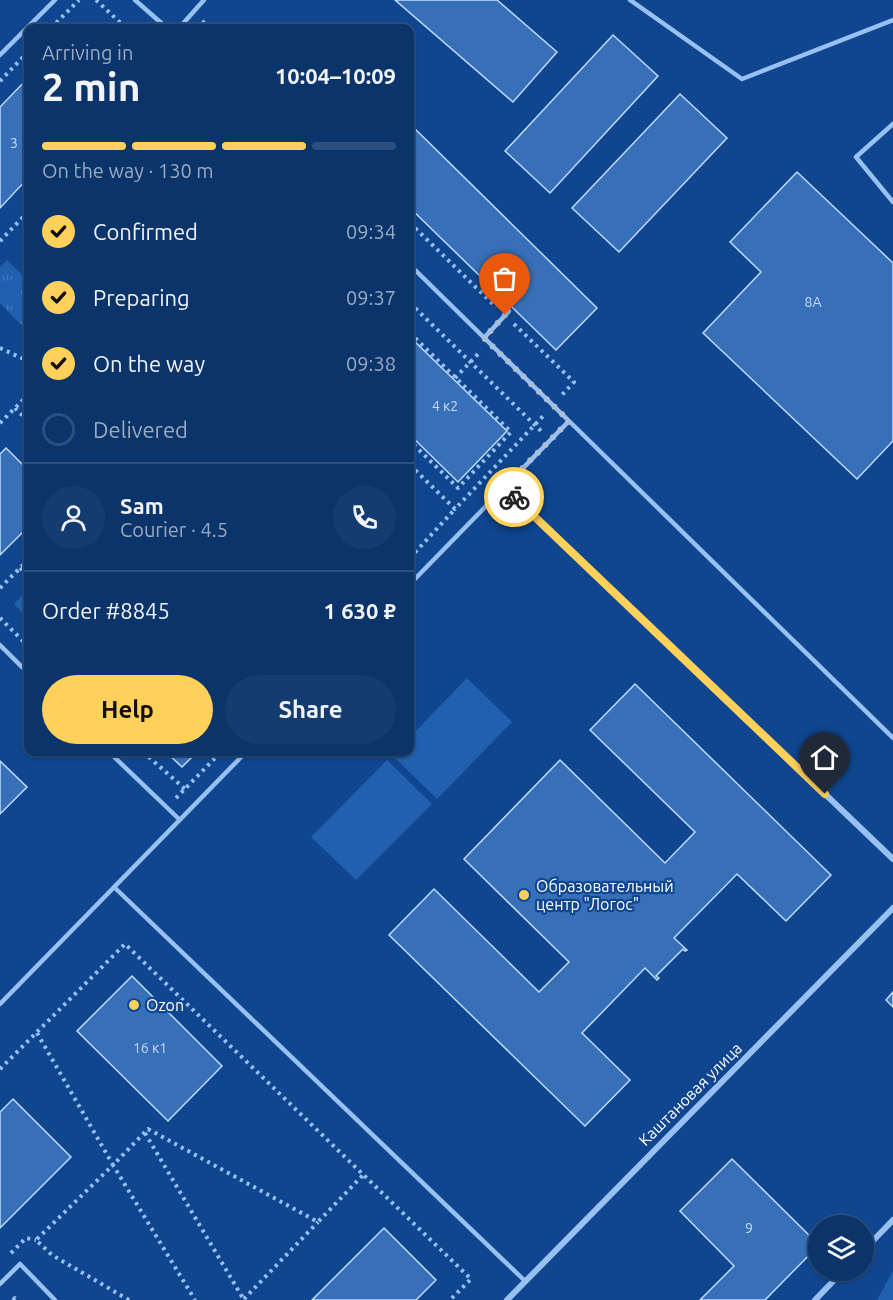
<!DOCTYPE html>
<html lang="en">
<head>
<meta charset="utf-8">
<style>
  :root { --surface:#0b346b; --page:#143c71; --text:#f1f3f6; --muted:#9aaac1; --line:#2b4f7e; --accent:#ffd05a }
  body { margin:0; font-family:Ubuntu,sans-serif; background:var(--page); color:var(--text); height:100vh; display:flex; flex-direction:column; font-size:22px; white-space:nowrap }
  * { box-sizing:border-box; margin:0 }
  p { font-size:20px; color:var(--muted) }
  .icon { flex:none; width:33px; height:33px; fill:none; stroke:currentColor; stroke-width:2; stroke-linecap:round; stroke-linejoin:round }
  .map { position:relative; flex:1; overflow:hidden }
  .sheet { position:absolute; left:24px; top:24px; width:390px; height:732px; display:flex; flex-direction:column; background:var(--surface); border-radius:12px; box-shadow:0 2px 4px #0004,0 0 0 2px var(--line) }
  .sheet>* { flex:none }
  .controls { position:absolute; left:808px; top:1215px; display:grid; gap:12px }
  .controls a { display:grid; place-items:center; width:66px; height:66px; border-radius:50%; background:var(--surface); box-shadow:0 2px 4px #0004,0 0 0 2px var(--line); font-size:30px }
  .pin { position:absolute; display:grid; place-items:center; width:51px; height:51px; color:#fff; margin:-62px -26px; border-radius:50% 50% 50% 0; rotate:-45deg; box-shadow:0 0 6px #0007 }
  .pin .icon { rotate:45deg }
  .courier { position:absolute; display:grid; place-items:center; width:60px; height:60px; margin:-30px; border:4px solid #ffd05a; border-radius:50%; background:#fff; color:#222; box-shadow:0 2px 8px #0007 }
  .summary em { font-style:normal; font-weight:600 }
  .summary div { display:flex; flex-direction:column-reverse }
  .summary { display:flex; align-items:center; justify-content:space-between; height:102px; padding:0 18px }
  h1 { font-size:39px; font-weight:600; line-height:45px }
  .bar { display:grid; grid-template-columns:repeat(4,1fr); gap:9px 6px; align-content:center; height:72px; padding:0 18px }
  .bar i { height:8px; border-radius:4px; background:var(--line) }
  .bar .on { background:var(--accent) }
  .bar p { grid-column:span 4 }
  .line { display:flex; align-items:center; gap:15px; padding:0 18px; border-top:2px solid var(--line) }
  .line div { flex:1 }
  .round { display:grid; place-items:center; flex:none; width:63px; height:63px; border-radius:32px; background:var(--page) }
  ol { padding:0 18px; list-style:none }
  li { display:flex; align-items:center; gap:18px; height:66px }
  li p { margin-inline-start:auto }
  li .icon { padding:6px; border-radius:50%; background:var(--accent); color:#111; stroke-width:4 }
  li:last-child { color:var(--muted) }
  li i { width:33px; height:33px; border:3px solid var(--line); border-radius:50% }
  .primary-button { display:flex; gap:12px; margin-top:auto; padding:12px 18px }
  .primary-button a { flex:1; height:69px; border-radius:36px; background:var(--accent); color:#111; font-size:24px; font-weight:600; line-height:69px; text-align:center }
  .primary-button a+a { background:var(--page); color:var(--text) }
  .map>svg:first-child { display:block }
  .forest { fill:url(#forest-firs) }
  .park { fill:url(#park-tufts) }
  .garden { fill:#2060af }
  .building { fill:#3770b9; stroke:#bfdbfe; stroke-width:1.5 }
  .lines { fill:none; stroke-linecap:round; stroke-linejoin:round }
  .path { stroke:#98c0f3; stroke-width:4; stroke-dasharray:3 4.5; stroke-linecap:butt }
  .service { stroke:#98c0f3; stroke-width:4.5 }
  .minor { stroke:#98c0f3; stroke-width:6 }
  .done { stroke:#abbed8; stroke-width:6; stroke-dasharray:0 10.8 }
  .route { stroke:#ffd05a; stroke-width:8 }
  .poi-dot { fill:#ffd05a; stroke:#0f468f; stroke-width:2 }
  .labels { text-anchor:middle; stroke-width:4.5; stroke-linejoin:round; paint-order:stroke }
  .number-label { font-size:14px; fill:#cddbee }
  .poi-label { font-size:16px; fill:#fff; stroke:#0f468f; text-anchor:start }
  .street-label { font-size:16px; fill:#fff; stroke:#0f468f }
</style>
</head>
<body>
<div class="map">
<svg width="893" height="1300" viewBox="0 0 893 1300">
  <defs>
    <pattern id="forest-firs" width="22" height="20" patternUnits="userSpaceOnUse" patternTransform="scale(1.5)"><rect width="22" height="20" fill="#2060af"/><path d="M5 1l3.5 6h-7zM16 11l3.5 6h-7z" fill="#4178bb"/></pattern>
    <pattern id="park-tufts" width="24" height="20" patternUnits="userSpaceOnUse" patternTransform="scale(1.5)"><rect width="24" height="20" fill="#2060af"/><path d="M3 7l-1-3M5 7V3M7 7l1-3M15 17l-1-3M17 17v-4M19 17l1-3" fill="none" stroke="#4178bb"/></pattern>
  </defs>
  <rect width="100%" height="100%" fill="#0f468f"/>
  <path class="forest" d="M893,1271v29h-16z"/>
  <path class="park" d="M7,260l21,21v51l-28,-29v-36z
    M28,589v30l-14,-15z"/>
  <path class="garden" d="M467,678l45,44 -75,77 -45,-44 3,-3h15v-15z
    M387,760l45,44 -76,76 -45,-43z"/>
  <path class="building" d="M395,0h102l60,52 -44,50z
    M613,35l45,41 -108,117 -45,-42z
    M28,78v100l-28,30v-101z
    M680,94l47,44 -108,114 -47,-44z
    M410,124l187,184 -41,42 -146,-142z
    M797,172l96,91v178l-36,38 -154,-146 58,-61 -31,-30z
    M410,337l97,94 -49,51 -48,-47z
    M6,448l22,22v57l-28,28v-101z
    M635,684l196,191 -45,46 -49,-47 -63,64 13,12 -2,1 -2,-2 -27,27 3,2 -2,2 -12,-12 -63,65 48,47 -45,46 -196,-191 45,-46 105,103 30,-30 -105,-103 96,-99 105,103 30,-31 -105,-102z
    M166,752h31l-15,15z
    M0,761l27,26 -27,27z
    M132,976l90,90 -54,55 -91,-90z
    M893,992v15l-7,-7z
    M13,1099l58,58 -71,71v-116z
    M732,1159l87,86 -54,55h-65l34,-34 -54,-55z
    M384,1228l52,52 -20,20h-104z"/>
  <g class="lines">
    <path class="path" d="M96,0l30,28
      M202,21l8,7
      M51,28l28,-28
      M0,81l28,-29
      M410,223l86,84
      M0,241l28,-29
      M410,303l131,128
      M514,324l60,58 -14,15
      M410,333l101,99 -53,56 -48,-47
      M0,348l28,13
      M455,378l25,-26
      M15,408l13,13
      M0,423l28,-28
      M410,465l45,44 90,-95
      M410,558l45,-49
      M20,568l8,8
      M0,588l28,-28
      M0,618l28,28
      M143,752l42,37
      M176,798l45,-46
      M37,1033l76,132 35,-36 170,93 45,-47
      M0,1069l125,-125 346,335 -21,21
      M145,1133l99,167
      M11,1253l15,-15 10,2
      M244,1299l74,-77
      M13,1300l2,-2 2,2
      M129,1300l-77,-45 -16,-15 77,-75 82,135"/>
    <path class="service" d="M135,0l32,28
      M630,0l112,79 151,-59
      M179,28l25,-28
      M0,55l55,-55
      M893,124l-37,33 37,45
      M410,265l159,156 -159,163
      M484,338l25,-27
      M569,421l324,317
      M0,645l28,28
      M109,752l71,68
      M114,887l411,394
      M0,1004l246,-252
      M0,1284l20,-20 35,36"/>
    <path class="minor" d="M504,487l389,372
      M864,1250l29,-30
      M507,1300l386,-392
      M815,1300l29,-30"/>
  </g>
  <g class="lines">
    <path class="done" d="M505,315l-21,23 85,83 -65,66 10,10"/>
    <path class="route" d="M514,497l311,297"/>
  </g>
  <g class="poi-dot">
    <circle cx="524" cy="895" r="6"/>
    <circle cx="134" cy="1005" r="6"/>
  </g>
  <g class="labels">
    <g class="number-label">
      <text x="14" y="148">3</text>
      <text x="813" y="307">8А</text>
      <text x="445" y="411">4 к2</text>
      <text x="150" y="1053">16 к1</text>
      <text x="749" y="1233">9</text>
    </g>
    <g class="poi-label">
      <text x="536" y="892">Образовательный<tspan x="536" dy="18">центр "Логос"</tspan></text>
      <text x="146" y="1011">Ozon</text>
    </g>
    <g class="street-label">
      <text transform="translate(690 1094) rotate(-45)" y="6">Каштановая улица</text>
    </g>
  </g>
</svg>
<div class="controls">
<a><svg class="icon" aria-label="layers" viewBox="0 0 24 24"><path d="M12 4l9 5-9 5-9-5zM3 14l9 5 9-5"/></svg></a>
</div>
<div class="pin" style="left:505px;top:315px;background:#ea580c"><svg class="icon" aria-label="bag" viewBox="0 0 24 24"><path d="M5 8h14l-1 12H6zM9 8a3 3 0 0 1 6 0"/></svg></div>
<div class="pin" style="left:825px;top:794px;background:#1f2937"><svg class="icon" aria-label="home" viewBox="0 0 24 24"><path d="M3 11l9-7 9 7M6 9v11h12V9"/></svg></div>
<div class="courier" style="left:514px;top:497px"><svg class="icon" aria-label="bike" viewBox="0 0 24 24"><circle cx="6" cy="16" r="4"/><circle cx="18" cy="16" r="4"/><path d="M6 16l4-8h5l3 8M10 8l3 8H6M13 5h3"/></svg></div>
<section class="sheet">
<div class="summary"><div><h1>2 min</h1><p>Arriving in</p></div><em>10:04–10:09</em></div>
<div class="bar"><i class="on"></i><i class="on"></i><i class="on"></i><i></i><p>On the way · 130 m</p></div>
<ol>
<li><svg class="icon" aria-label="check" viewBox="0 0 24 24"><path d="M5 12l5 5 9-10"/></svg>Confirmed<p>09:34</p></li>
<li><svg class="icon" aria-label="check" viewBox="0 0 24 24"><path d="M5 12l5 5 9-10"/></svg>Preparing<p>09:37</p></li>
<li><svg class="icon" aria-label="check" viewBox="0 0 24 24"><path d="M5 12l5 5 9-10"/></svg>On the way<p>09:38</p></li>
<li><i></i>Delivered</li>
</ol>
<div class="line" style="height:108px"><a class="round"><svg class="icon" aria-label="person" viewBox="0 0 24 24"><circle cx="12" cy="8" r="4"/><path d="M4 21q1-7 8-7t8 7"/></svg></a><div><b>Sam</b><p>Courier · 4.5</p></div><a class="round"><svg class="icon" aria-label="phone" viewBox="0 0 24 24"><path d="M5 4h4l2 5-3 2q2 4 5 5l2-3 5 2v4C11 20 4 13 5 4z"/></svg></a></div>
<div class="line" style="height:78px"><div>Order #8845</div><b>1 630 ₽</b></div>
<div class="primary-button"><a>Help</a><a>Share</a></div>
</section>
</div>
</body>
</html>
